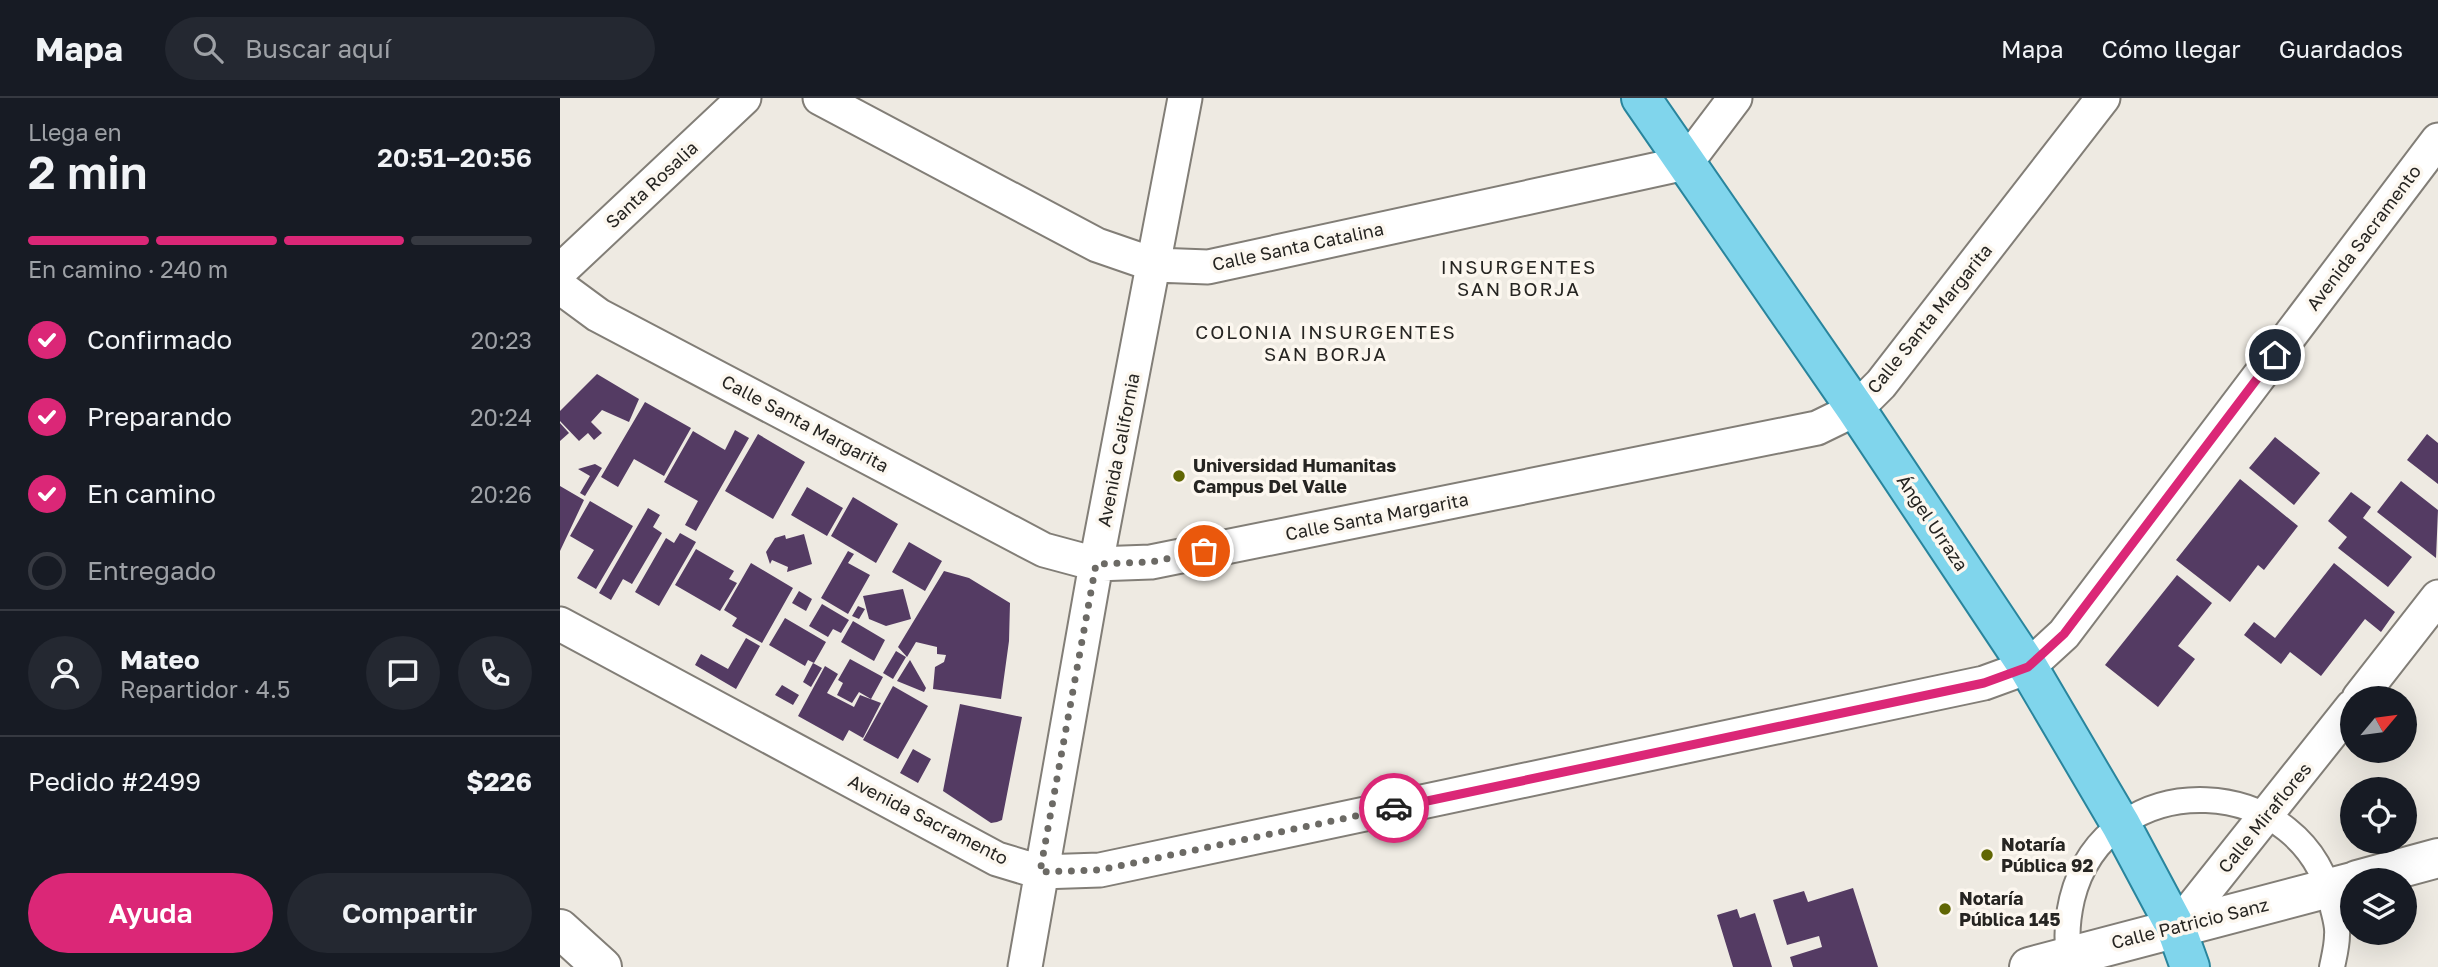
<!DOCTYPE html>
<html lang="es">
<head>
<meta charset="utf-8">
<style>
  :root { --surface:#171b24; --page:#242831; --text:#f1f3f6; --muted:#9ea1a6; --line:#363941; --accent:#db2777 }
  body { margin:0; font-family:"Golos Text",sans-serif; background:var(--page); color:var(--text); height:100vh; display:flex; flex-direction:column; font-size:26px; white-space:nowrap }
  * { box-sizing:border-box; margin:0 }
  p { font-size:23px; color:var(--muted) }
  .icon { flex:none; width:38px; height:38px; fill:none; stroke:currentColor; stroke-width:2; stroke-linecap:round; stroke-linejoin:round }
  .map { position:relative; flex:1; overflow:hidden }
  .side { display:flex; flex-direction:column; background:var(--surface); width:560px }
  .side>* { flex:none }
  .needle { width:46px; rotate:61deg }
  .controls { position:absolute; left:1780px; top:588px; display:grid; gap:14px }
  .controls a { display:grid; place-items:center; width:77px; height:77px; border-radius:50%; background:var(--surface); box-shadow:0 7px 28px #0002; font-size:35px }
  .pin { position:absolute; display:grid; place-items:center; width:60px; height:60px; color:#fff; margin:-30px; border:4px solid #fff; border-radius:50%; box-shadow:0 2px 7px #0007 }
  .courier { position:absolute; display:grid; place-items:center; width:70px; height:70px; margin:-35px; border:5px solid #db2777; border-radius:50%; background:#fff; color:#222; box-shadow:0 2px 9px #0007 }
  .head em { font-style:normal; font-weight:600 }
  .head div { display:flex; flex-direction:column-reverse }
  .head { display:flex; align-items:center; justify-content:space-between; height:119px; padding:0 28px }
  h1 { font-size:46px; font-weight:600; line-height:52px }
  .bar { display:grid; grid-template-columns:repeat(4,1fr); gap:10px 7px; align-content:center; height:84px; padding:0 28px }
  .bar i { height:9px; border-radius:5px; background:var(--line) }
  .bar .current { background:var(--accent) }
  .bar p { grid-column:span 4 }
  .line { display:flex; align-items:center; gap:18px; padding:0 28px; border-top:2px solid var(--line) }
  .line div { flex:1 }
  .round { display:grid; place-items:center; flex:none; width:74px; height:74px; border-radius:37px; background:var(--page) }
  ol { padding:0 28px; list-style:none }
  li { display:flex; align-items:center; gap:21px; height:77px }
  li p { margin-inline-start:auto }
  li .icon { padding:7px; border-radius:50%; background:var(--accent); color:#fff; stroke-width:4 }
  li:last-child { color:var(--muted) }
  li i { width:38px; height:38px; border:4px solid var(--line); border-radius:50% }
  .button { display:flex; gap:14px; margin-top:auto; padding:14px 28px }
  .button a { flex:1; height:80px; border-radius:42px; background:var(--accent); color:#fff; font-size:28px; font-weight:600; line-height:80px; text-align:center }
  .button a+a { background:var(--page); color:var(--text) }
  header { display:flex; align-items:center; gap:42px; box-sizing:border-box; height:98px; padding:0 35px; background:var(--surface); border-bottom:2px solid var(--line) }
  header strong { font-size:33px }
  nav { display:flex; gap:38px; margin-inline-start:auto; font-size:24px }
  .search { width:490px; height:63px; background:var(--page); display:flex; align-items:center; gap:18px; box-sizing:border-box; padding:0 24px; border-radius:38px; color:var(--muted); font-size:26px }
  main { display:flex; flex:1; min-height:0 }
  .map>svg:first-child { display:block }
  .building { fill:#543b63 }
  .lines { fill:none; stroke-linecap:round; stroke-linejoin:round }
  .pedestrian-casing { stroke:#827e77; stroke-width:28 }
  .minor-casing { stroke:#827e77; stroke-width:37 }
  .tertiary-casing { stroke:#827e77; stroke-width:42 }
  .primary-casing { stroke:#29859d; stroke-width:42 }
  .pedestrian { stroke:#fff; stroke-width:24 }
  .minor { stroke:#fff; stroke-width:33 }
  .tertiary { stroke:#fff; stroke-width:38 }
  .primary { stroke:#80d5ec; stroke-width:38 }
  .done { stroke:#6c6a65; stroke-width:7; stroke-dasharray:0 12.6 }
  .route { stroke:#db2777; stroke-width:9 }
  .poi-dot { fill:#606603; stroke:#fcf7ef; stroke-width:2.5 }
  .labels { text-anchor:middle; stroke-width:7; stroke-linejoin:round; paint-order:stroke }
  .street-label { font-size:18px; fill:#262522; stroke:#fcf7ef }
  .poi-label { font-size:18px; font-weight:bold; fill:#262522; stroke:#fcf7ef; text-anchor:start }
  .neighbourhood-label { font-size:19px; letter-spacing:2px; fill:#262522; stroke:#fcf7ef }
</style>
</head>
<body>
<header>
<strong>Mapa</strong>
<div class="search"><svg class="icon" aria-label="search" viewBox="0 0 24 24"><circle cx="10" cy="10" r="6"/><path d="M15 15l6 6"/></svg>Buscar aquí</div>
<nav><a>Mapa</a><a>Cómo llegar</a><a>Guardados</a></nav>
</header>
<main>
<section class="side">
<div class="head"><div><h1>2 min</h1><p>Llega en</p></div><em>20:51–20:56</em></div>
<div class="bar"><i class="current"></i><i class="current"></i><i class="current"></i><i></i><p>En camino · 240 m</p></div>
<ol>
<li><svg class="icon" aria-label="check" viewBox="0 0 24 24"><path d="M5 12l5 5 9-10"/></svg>Confirmado<p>20:23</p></li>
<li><svg class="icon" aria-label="check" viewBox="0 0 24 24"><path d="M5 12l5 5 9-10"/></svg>Preparando<p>20:24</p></li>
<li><svg class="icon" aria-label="check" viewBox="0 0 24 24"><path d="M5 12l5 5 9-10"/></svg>En camino<p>20:26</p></li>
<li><i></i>Entregado</li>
</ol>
<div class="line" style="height:126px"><a class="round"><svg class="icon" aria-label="person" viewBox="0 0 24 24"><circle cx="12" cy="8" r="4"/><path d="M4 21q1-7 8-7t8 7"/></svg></a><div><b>Mateo</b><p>Repartidor · 4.5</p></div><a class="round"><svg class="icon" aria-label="chat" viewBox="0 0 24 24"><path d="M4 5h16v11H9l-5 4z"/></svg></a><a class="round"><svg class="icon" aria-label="phone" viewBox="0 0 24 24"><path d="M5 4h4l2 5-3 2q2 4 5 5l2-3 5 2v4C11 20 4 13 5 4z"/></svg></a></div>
<div class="line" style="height:91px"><div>Pedido #2499</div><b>$226</b></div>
<div class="button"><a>Ayuda</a><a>Compartir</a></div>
</section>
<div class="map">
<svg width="1878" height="869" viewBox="0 0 1878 869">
  <rect width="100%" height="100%" fill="#eeeae2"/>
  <path class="building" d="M37,276l42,25 -10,23 -27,-12 -11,12 11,11 -8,7 -6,-7 -9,8 -19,-20v-10z
    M85,304l46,26 -27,48 -30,-17 -16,28 -17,-10z
    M0,325l9,10 -9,8z
    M175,332l14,8 -53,93 -11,-6 13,-24 -34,-19 29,-51 32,19z
    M198,336l47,28 -32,57 -48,-28z
    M1867,336l11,9v41l-31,-24z
    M1715,339l45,36 -26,32 -45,-37z
    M35,366l7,4 -17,28 -5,-3 10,-17 -12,-7z
    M1680,381l58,47 -34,44 -6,-5 -28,37 -54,-42z
    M1841,383l37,29 -2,48 -59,-46z
    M0,388l24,14 -24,51z
    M247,389l36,21 -16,28 -36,-21z
    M1791,394l20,15 -8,11 49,39 -24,30 -50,-39 9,-11 -19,-16z
    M293,399l45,27 -22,39 -45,-27z
    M30,403l43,25 -37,63 -19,-11 17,-28 -24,-14z
    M88,410l12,7 -7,12 9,6 -30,51 -9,-5 -12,21 -12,-7z
    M120,435l16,9 -37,64 -24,-14 31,-54 8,5z
    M244,436l8,30 -25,8 1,-5 -16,-7 -2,4 -4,-12 9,-14 10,-3 1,4z
    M349,444l33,19 -17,30 -33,-19z
    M136,451l38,22 -5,8 8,4 -17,28 -45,-26z
    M288,453l6,3 -6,9 22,12 -22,39 -27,-16z
    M191,465l42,25 -31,55 -30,-17 5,-8 -13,-8z
    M1774,465l61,49 -14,20 -16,-13 -44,57 -31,-24 -9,12 -37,-29 10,-13 21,16z
    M384,473l25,7 41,25 -1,38 -8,58 -68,-10 2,-22 9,-5 2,-7 -9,-1v-7l-21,-5 -9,15 -9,-10z
    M1617,477l35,28 -34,43 17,13 -37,48 -53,-42z
    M343,491l8,30 -25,7 -17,-7 -6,-23z
    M239,493l13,8 -6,12 -14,-8z
    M262,506l27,16 -8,13 -8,-4 -5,8 -19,-11z
    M298,508l7,3 -6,10 -7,-3z
    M225,520l41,24 -12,21 -6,-3 -3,6 -36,-21z
    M293,523l32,19 -11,21 -33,-19z
    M186,540l14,8 -24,43 -41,-24 6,-11 27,15z
    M336,553l10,6 -13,22 -10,-6z
    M290,561l33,18 -12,22 -12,-7 -7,11 -15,-8 6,-12 -5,-3z
    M350,562l16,28 -2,4 -27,-11z
    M253,565l9,5 -11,19 -8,-5z
    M265,568l13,8 -11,19 27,14 6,-12 21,8 -18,35 -14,-8 -6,11 -45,-25z
    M222,587l17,10 -6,10 -18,-10z
    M333,588l35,20 -30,53 -35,-19z
    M400,606l62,13 -20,103 -5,2 -6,1 -48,-32z
    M353,651l18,10 -13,24 -18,-10z
    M1293,790l25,79h-85l-3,-10 32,-10 -3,-11 -32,9 -14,-45 31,-9 4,11z
    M1177,811l3,9 15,-5 17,54h-39l-16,-52z"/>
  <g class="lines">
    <g class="pedestrian-casing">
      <path id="pedestrian" d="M1512,869c-7,-22 -5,-46 0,-68 34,-138 237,-129 261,10 2,8 5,18 4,26 0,11 -3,22 -5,32"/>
    </g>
    <g class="minor-casing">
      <path id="minor" d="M260,0l277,147 58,20 53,2 478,-104 49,-65
        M0,173l184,-173
        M0,189l38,28 446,235 52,14 55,-2 666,-134 39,-19 25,-25 222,-286
        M0,526l437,235 43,13 60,-2 884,-187 44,-16 36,-33 374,-494
        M1799,600l79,-101
        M1616,830l176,-221
        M465,869l71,-403 89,-466"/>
    </g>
    <g class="tertiary-casing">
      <path id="tertiary" d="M1797,782l81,-22
        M0,831l42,38
        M1469,869l323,-85"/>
    </g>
    <g class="primary-casing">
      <path id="primary" d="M1081,0l215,311 172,258 93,158 55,103 14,39"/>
    </g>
    <use href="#pedestrian" class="pedestrian"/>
    <use href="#minor" class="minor"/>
    <use href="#tertiary" class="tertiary"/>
    <use href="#primary" class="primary"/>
  </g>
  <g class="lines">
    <path class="done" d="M644,453l-53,11 -55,2 -56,308 60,-2 294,-62"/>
    <path class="route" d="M834,710l590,-125 44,-16 36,-33 211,-279"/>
  </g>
  <g class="poi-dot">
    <circle cx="619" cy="378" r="7"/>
    <circle cx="1427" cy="757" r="7"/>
    <circle cx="1385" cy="811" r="7"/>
  </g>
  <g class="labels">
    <g class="street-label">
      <text transform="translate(92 87) rotate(-43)" y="6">Santa Rosalia</text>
      <text transform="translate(1804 140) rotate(-53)" y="6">Avenida Sacramento</text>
      <text transform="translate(738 149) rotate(-12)" y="6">Calle Santa Catalina</text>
      <text transform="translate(1370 221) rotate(-51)" y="6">Calle Santa Margarita</text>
      <text transform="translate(245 326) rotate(28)" y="6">Calle Santa Margarita</text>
      <text transform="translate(559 352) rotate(-79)" y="6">Avenida California</text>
      <text transform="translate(817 419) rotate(-11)" y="6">Calle Santa Margarita</text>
      <text transform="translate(1372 425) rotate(56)" y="6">Ángel Urraza</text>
      <text transform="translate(1705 720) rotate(-51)" y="6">Calle Miraflores</text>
      <text transform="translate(368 722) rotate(27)" y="6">Avenida Sacramento</text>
      <text transform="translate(1630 826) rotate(-14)" y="6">Calle Patricio Sanz</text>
    </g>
    <g class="poi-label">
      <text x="633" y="374">Universidad Humanitas<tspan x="633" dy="21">Campus Del Valle</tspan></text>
      <text x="1441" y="753">Notaría<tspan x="1441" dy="21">Pública 92</tspan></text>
      <text x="1399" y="807">Notaría<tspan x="1399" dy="21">Pública 145</tspan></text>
    </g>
    <g class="neighbourhood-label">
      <text x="959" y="176">INSURGENTES<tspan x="959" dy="22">SAN BORJA</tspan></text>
      <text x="766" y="241">COLONIA INSURGENTES<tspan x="766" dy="22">SAN BORJA</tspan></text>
    </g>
  </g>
</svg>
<div class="controls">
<a><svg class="needle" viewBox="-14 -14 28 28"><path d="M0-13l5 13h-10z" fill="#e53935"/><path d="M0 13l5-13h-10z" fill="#9ea1a6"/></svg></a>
<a><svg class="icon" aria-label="locate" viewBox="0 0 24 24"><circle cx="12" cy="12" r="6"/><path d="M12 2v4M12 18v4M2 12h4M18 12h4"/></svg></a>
<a><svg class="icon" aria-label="layers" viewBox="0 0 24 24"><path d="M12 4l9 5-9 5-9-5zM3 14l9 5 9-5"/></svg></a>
</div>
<div class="pin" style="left:644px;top:453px;background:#ea580c"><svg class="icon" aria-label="bag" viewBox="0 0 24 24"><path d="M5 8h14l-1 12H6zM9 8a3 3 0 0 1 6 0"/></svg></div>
<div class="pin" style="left:1715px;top:257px;background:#1f2937"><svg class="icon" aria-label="home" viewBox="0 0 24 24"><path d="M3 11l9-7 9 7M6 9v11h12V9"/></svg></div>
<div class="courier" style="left:834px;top:710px"><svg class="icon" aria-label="car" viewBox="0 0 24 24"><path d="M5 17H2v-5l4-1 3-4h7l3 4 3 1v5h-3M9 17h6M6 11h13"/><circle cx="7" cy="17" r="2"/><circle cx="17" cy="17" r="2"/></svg></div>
</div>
</main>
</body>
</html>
